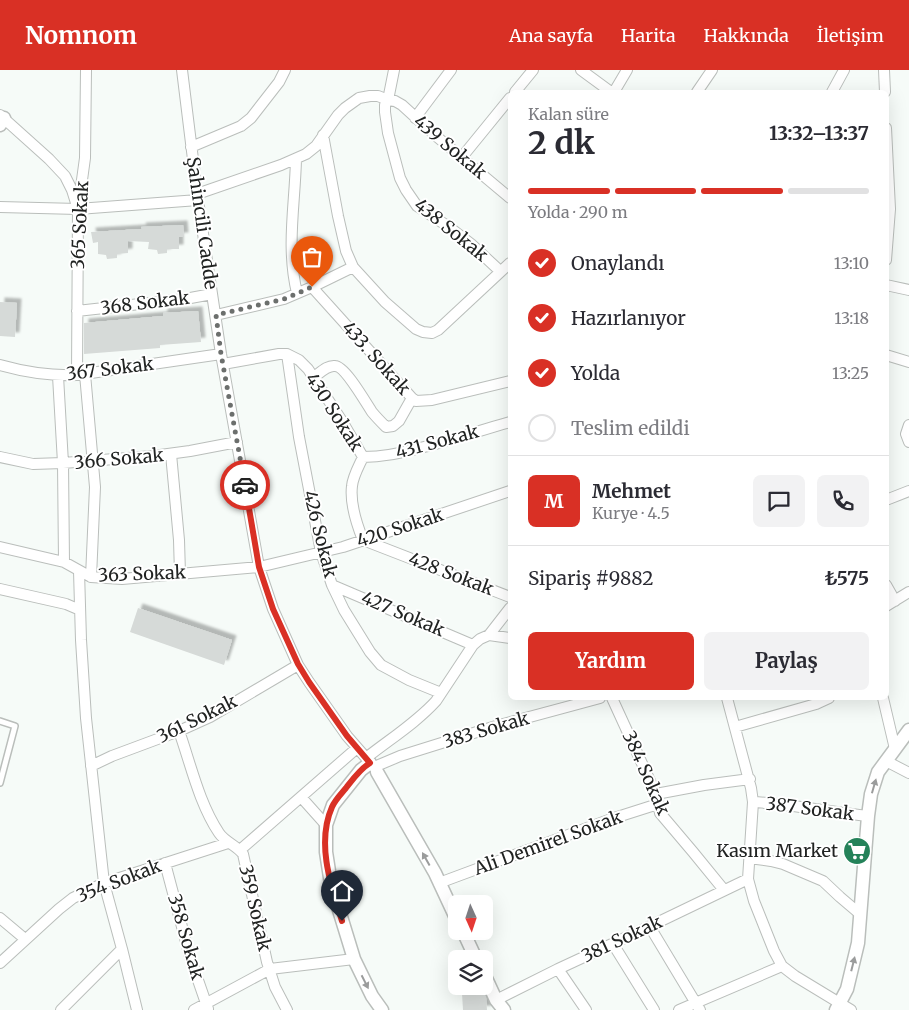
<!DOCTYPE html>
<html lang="tr">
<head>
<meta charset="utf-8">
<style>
  :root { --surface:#fff; --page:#f2f2f3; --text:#2b2b33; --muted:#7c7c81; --line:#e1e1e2; --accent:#d93025 }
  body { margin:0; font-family:Merriweather,serif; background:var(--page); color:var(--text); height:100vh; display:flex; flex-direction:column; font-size:19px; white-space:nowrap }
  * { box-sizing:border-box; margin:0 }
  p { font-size:16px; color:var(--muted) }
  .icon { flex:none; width:28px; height:28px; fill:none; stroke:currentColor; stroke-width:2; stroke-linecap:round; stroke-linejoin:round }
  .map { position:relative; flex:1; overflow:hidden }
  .details { position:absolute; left:508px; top:20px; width:381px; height:610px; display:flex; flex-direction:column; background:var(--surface); border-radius:8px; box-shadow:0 5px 20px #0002 }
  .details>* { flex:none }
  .needle { width:32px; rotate:177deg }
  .fabs { position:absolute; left:448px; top:825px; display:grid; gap:10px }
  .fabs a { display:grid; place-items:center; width:45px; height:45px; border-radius:8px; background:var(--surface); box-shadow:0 5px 20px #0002; font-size:25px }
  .pin { position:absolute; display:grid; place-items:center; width:42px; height:42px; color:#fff; margin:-51px -21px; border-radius:50% 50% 50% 0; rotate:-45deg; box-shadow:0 0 5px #0007 }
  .pin .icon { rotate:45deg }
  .courier { position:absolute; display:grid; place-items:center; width:50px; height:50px; margin:-25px; border:4px solid #d93025; border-radius:50%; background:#fff; color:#222; box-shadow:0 1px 6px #0007 }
  .overview em { font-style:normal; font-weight:700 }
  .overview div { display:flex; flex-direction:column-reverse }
  .overview { display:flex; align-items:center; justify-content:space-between; height:85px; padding:0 20px }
  h1 { font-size:32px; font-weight:700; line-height:38px }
  .bar { display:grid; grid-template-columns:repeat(4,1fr); gap:8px 5px; align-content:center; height:60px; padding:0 20px }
  .bar i { height:6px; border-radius:4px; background:var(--line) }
  .bar .active { background:var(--accent) }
  .bar p { grid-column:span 4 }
  .line { display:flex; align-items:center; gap:12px; padding:0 20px; border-top:1px solid var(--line) }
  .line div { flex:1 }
  .round { display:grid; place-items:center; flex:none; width:52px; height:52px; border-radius:8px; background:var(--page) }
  ol { padding:0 20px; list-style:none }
  li { display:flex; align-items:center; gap:15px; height:55px }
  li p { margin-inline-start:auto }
  li .icon { padding:5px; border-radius:50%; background:var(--accent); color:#fff; stroke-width:4 }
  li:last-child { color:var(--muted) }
  li i { width:28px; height:28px; border:2px solid var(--line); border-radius:50% }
  .cta { display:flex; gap:10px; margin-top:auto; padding:10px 20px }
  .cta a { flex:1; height:58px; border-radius:8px; background:var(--accent); color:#fff; font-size:20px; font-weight:700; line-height:58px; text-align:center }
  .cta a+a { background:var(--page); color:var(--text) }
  header { display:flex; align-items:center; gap:30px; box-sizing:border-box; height:70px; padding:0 25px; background:var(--accent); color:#fff }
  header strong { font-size:24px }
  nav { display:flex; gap:28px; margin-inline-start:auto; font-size:18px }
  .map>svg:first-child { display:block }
  .building { fill:#d6dad8; filter:url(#shadow) }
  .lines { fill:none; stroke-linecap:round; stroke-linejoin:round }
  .service-casing { stroke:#babebb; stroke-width:8 }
  .minor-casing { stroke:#babebb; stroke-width:12 }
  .tertiary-casing { stroke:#babebb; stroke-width:15 }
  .service { stroke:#fff; stroke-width:5 }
  .minor { stroke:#fff; stroke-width:10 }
  .tertiary { stroke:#fff; stroke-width:12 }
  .oneway { fill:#9b9c9c }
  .done { stroke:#6c6f6d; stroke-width:5; stroke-dasharray:0 9 }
  .route { stroke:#d93025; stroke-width:6 }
  .labels { text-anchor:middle; stroke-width:4; stroke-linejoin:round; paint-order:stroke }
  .street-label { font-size:18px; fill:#212322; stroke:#fff }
  .poi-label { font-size:18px; fill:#212322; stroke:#fff; text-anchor:end }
</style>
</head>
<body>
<header>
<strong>Nomnom</strong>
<nav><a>Ana sayfa</a><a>Harita</a><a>Hakkında</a><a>İletişim</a></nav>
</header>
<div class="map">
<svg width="909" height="940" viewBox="0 0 909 940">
  <defs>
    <filter id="shadow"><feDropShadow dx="4.5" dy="-4.5" stdDeviation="1" flood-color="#0004"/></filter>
  </defs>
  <rect width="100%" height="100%" fill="#f6fbf8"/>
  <path class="building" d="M183,155l1,12h-5v12h-12v4l-9,1 -1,-4 -9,-1 1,-7 -21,-1v12l-11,1v4l-10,1 -1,-4 -8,-1v-12l-5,1 -2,-11 51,-3 -1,-2z
    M0,232l17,1 -2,34 -15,-1z
    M198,241l3,31 -41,3v3l-76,6v-31l79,-7v-3z
    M138,538l94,32 -8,25 -94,-33z
    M483,921l3,6 1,13h-24l-1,-17z"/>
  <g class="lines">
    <g class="service-casing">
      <path id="service" d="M0,651l15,5 -15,57"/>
    </g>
    <g class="minor-casing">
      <path id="minor" d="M182,0l16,130 23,154 38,213 14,42 25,56 11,17 38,54 27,31
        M394,0l-6,30 -3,5v7l3,21 12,45 6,12 11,16 32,21 22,17 29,27
        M581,0l30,22
        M884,0l1,22
        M515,22l18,-22
        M614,22l13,-22
        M697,22l15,-22
        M832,22l12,-22
        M0,45l49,44 16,17 7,14 5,16
        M415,48l36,-48
        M886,58l4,81 -4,51
        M323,65l15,81 8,35 7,16 32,35 31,27 7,3 9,1 6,-3 72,-67
        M191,77l50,-21 10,-8 28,-36 6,-12
        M462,87l48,-59
        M296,89c-1,46 -10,88 1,134
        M197,124l84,-29 25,-11 10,-8 22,-31 7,-7 14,-10 11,-2h8l10,4 7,1 7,4 34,31 74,62
        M0,137l78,2 120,-9
        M886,215l23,5
        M312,217l100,111 4,3 16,-1 78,-19
        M77,241l108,-12 27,-5
        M216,245l68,-16 28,-12 41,-20
        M287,284l12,83 22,115 11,33 12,25 26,42 11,13 28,15 32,13
        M886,285l23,7
        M223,294l56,-10h8l12,6 9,9 34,52 21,36c-4,9 -10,19 -11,29 -2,16 5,39 11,54l147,57
        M0,295c25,7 51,11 77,10l144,-21
        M85,304l10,113 -4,90
        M77,305l1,-166 7,-51 1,-88
        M58,306l5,87 1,99
        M314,307c6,-4 13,-12 21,-11 10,0 31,37 37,46 5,6 9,10 14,15l7,-1 6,-5 13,-23
        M909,355l-3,9 3,8
        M171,384l8,86 1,34
        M0,387l33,7 30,-1 90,-7 37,-5 47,-9
        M363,387c21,0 40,-4 61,-10 29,-7 57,-17 86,-25
        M886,430l23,-9
        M0,477l64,15 27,15 31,2 137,-12 84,-20 167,-56
        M79,501l2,69 5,78 18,165 18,66 15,61
        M332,515l141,60
        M886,515l9,16
        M0,519l66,15 14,6
        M886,536l23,-14
        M489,565l21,3
        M612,628l44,96 4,19 33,39 31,38
        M727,628l24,90 2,14 -5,77 6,22 20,50 8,15 13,10 56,34
        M883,628l12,51
        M735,657l81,-23 13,-6
        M179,661c12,34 20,72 40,102 6,9 17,12 24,21l24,108 8,25 12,23
        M366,688c24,-19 50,-35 70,-57l37,-56 7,-6 9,-4 21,-27
        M886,691l23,12
        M91,696l21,-10 67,-25 31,-14 88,-52
        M374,697l26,-11 96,-30 104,-28
        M656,724l48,-9 46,-6
        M301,727l25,28
        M753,732c38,2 76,10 115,14
        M240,780l117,-102
        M749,788l22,3 12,3 40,17 17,16 20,17
        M165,793l25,94 18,52
        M439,813l172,-64 47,-15
        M0,848l25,21
        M650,857l50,83
        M613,874l41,66
        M0,893l59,-54 14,-11 31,-15 124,-40
        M558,899l28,41
        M496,930l62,-31 84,-39 106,-51
        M61,940l61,-61
        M194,940l76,-41 84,-10
        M679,940l103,-44"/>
    </g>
    <g class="tertiary-casing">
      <path id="tertiary" d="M0,55l4,-7
        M370,693l-9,7 -28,35 -7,20v27l5,32 23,75 18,37 10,14
        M377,702l58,101 21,45
        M463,861l13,28
        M484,904l12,26 8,10
        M836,940l11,-21 11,-46 10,-127 3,-22 7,-22 31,-42"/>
    </g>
    <use href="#service" class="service"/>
    <use href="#minor" class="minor"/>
    <use href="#tertiary" class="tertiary"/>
  </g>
  <defs><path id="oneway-solid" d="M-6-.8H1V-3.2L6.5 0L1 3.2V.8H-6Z" transform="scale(1.25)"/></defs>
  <g class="oneway">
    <use href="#oneway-solid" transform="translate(874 716) rotate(-74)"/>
    <use href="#oneway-solid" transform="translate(426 789) rotate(-119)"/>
    <use href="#oneway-solid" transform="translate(853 894) rotate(-76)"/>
    <use href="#oneway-solid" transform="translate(365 912) rotate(63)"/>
  </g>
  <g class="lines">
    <path class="done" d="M245,415l-24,-131 -5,-39 68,-16 28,-12"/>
    <path class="route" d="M245,415l14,82 14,42 25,55 11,18 38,54 23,27c-10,6 -17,16 -24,25 -5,6 -11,12 -14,19 -16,36 -1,79 10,114"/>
  </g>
  <defs>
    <g id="supermarket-disc" transform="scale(1.4375)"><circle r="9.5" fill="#248259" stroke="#fff"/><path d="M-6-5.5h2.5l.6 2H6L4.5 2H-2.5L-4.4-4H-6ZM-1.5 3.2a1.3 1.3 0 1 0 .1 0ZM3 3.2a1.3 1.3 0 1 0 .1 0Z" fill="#fff"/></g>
  </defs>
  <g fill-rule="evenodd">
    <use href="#supermarket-disc" x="857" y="781"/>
  </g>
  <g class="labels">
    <g class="street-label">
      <text transform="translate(450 77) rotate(40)" y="6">439 Sokak</text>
      <text transform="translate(202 153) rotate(82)" y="6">Şahincili Cadde</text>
      <text transform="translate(80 155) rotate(-87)" y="6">365 Sokak</text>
      <text transform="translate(451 160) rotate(39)" y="6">438 Sokak</text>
      <text transform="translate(145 233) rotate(-7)" y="6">368 Sokak</text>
      <text transform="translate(376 288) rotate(48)" y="6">433. Sokak</text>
      <text transform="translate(110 299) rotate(-7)" y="6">367 Sokak</text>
      <text transform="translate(334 342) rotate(57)" y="6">430 Sokak</text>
      <text transform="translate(437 372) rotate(-15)" y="6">431 Sokak</text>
      <text transform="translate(119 389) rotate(-5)" y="6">366 Sokak</text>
      <text transform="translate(400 458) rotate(-18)" y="6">420 Sokak</text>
      <text transform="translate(320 464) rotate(76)" y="6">426 Sokak</text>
      <text transform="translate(142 504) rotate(-2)" y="6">363 Sokak</text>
      <text transform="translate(451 504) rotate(21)" y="6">428 Sokak</text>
      <text transform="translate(403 544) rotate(23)" y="6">427 Sokak</text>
      <text transform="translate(197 649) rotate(-26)" y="6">361 Sokak</text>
      <text transform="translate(486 660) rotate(-16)" y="6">383 Sokak</text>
      <text transform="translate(646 703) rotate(66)" y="6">384 Sokak</text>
      <text transform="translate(810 739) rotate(7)" y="6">387 Sokak</text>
      <text transform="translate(548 773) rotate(-20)" y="6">Ali Demirel Sokak</text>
      <text transform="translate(119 811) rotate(-21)" y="6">354 Sokak</text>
      <text transform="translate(255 838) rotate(77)" y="6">359 Sokak</text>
      <text transform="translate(186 867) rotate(74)" y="6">358 Sokak</text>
      <text transform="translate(622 869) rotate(-25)" y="6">381 Sokak</text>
    </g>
    <g class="poi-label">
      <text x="838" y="787">Kasım Market</text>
    </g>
  </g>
</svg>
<div class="fabs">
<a><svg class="needle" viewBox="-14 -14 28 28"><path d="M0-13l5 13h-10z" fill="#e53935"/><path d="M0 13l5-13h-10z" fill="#7c7c81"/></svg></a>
<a><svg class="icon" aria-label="layers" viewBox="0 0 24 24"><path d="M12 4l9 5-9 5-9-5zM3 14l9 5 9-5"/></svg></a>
</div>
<div class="pin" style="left:312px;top:217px;background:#ea580c"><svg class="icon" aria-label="bag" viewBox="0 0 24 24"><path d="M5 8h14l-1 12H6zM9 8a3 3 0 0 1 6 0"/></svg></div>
<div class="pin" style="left:342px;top:851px;background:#1f2937"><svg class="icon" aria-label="home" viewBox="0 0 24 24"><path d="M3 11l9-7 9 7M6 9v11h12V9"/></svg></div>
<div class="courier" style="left:245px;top:415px"><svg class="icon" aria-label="car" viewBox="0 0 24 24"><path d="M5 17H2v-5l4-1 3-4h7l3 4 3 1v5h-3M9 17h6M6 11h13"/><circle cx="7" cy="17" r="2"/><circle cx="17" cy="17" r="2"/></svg></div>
<section class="details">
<div class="overview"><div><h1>2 dk</h1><p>Kalan süre</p></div><em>13:32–13:37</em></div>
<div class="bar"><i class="active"></i><i class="active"></i><i class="active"></i><i></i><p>Yolda · 290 m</p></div>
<ol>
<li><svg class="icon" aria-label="check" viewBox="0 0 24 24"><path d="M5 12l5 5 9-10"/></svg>Onaylandı<p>13:10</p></li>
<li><svg class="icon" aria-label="check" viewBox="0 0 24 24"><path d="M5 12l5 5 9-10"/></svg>Hazırlanıyor<p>13:18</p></li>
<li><svg class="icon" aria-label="check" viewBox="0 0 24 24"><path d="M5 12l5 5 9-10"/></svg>Yolda<p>13:25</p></li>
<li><i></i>Teslim edildi</li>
</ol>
<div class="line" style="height:90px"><b class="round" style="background:var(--accent);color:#fff">M</b><div><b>Mehmet</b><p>Kurye · 4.5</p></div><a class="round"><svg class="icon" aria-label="chat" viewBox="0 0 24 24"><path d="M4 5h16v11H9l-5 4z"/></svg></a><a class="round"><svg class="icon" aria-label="phone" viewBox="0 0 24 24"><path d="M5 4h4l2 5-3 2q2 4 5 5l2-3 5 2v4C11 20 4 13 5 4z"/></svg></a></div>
<div class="line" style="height:65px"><div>Sipariş #9882</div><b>₺575</b></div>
<div class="cta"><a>Yardım</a><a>Paylaş</a></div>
</section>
</div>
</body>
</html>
